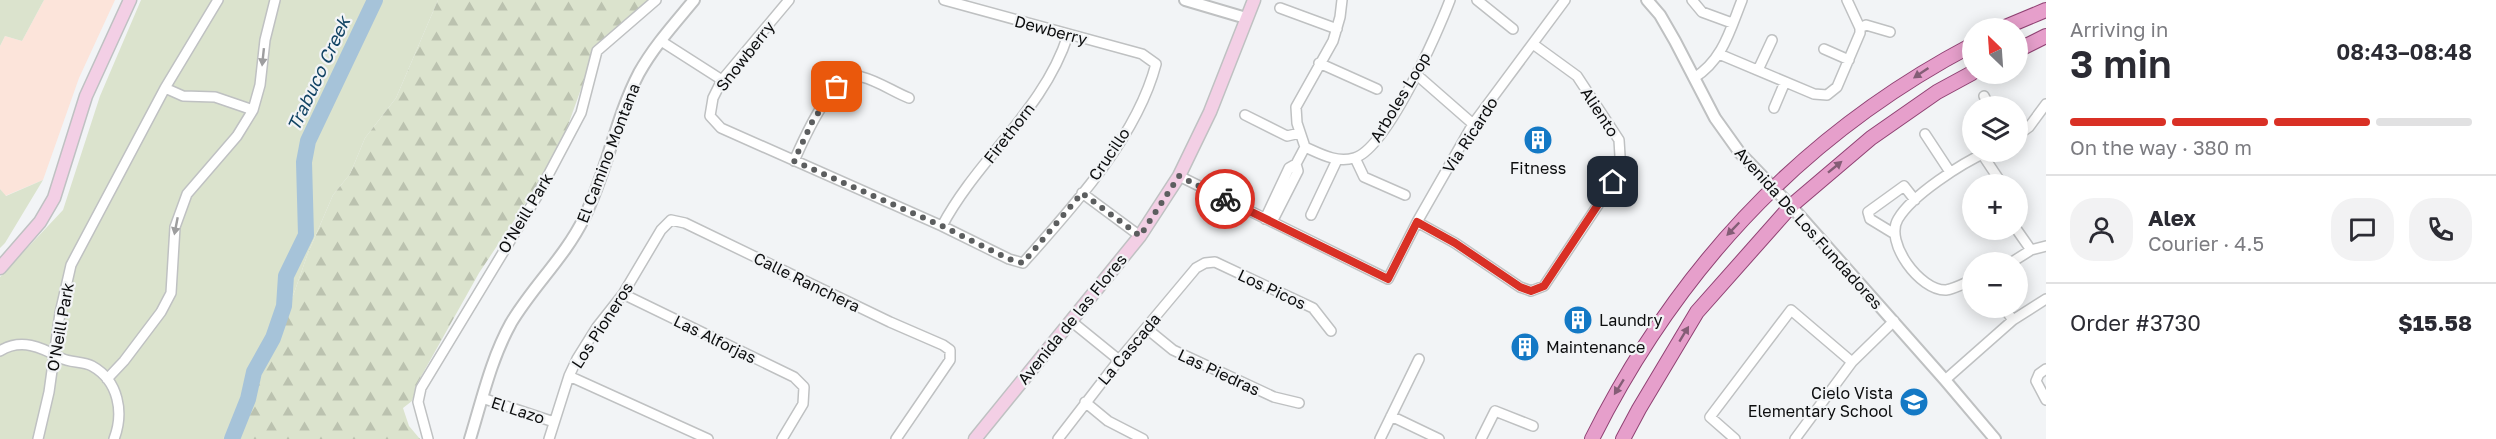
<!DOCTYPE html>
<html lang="en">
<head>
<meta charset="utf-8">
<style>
  :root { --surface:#fff; --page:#f2f2f3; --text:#2b2b33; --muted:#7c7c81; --line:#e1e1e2; --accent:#d93025 }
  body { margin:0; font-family:"Golos Text",sans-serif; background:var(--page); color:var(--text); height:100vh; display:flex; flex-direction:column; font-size:22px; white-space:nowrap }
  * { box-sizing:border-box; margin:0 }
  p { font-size:20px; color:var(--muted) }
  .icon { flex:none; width:33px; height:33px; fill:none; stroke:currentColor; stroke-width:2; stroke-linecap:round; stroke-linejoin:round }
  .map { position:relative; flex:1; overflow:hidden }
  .drawer { display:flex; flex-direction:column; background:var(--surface); width:450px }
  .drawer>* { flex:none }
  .needle { width:39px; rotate:335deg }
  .buttons { position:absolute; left:1962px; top:18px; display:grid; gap:12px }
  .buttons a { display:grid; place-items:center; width:66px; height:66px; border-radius:50%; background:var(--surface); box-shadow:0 3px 15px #0003; font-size:30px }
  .pin { position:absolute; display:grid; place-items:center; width:51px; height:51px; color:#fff; margin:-26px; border-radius:12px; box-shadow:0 3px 9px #0006 }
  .courier { position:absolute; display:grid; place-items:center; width:60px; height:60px; margin:-30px; border:4px solid #d93025; border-radius:50%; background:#fff; color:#222; box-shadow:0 2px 8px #0007 }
  .headline em { font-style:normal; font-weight:600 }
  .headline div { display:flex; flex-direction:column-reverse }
  .headline { display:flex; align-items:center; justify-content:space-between; height:102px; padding:0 24px }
  h1 { font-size:39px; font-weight:600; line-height:45px }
  .bar { display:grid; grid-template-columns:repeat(4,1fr); gap:9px 6px; align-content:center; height:72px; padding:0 24px }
  .bar i { height:8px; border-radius:4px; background:var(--line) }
  .bar .active { background:var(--accent) }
  .bar p { grid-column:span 4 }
  .line { display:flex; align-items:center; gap:15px; padding:0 24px; border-top:2px solid var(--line) }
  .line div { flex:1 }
  .round { display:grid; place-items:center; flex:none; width:63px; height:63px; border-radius:24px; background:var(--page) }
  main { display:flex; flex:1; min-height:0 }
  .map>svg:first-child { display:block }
  .commercial { fill:#fce4da }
  .green { fill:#dbe3cd }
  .forest { fill:url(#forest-firs) }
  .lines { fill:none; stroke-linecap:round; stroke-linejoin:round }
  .river { stroke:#a6c3d9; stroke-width:16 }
  .minor-casing { stroke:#bfc1c2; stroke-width:12 }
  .tertiary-casing { stroke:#bfc1c2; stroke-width:14 }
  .secondary-casing { stroke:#bfc1c2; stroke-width:15 }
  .primary-casing { stroke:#8f4273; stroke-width:16 }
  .minor { stroke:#fff; stroke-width:9 }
  .tertiary { stroke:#fff; stroke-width:10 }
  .secondary { stroke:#f3cfe5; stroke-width:12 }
  .primary { stroke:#e69fcb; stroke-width:14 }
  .oneway { fill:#9e9e9f }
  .oneway2 { fill:#845d76 }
  .done { stroke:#5c5e5f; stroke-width:6; stroke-dasharray:0 10.8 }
  .route { stroke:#d93025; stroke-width:8 }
  .labels { text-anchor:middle; stroke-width:4.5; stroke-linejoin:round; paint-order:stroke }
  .street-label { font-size:16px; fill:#0c0d0e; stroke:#f2f4f6 }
  .poi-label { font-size:16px; fill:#0c0d0e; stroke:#f2f4f6; text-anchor:start }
  .water-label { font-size:18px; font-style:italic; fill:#124464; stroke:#f2f4f6 }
</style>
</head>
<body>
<main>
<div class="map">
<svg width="2046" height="439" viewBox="0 0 2046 439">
  <defs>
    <pattern id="forest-firs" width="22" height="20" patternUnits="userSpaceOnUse" patternTransform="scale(1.5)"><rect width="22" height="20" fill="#dbe3cd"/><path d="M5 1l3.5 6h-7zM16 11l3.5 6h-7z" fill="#bbc2af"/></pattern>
  </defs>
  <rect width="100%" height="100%" fill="#f2f4f6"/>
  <path class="commercial" d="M44,0h71l-36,78 -36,102 -38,16 -5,-7v-143l5,-10 17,5z"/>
  <path class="green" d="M0,0h44l-22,41 -17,-5 -5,10z
    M141,0h297l-42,98 -31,40 -15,36 -17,21 -25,58 -34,97 -51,89h-223v-162l63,-67 37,-114z
    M43,180l-38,63 -5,5v-59l6,7z"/>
  <path class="forest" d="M438,0h211l-59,64 -23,64 -30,58 -58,87 -61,109 -6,19 -9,7 6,18 11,13h-197l51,-89 34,-97 25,-58 17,-21 15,-36 31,-40z"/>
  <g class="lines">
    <path class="river" d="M232,439l16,-40 6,-27 19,-34 11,-32 2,-30 20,-41 -2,-73 4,-21 67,-141"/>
    <g class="minor-casing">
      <path id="minor" d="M789,0l-67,80 -9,18 -3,18 11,12 221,98 67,33 14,4c50,-56 114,-126 133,-199l-14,-10 -198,-54
        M1342,0l-2,17 -7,24 -37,66 1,16 8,24c16,7 31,16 49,11 32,-8 84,-126 96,-158
        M1477,0l36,29
        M1692,0l10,12 30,11
        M1280,8l57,21
        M1860,28l6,-3 24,7
        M661,41l61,39
        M1824,49l25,11
        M1719,54l95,40 13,1 10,-8 23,-54v-5l-13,-28
        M1319,63l58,26
        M1758,70l14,-30
        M1417,75l56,49
        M1694,78c29,-18 36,-48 48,-78
        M165,88l18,8 32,1 38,13
        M1984,96l5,10
        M1774,108l11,-26
        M1245,115l42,21 13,-3
        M1925,134l25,38
        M2018,135l11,-8 17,-23
        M1982,154l20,30
        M1355,158l9,19 41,18
        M794,161c10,-22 38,-90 68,-84 16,4 32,15 47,21
        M1179,176l209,103 29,-57 56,-98 92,-124
        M1082,193l58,43
        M1311,215l26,-55
        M1265,219l24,-51 7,-4 9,-17
        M1272,222l26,-51 -2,-7
        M1417,222l38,21 65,44 11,4 13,-5 60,-90 9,-14 7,-26 -1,-16 -42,-64 -44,-32
        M942,226c36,-68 102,-116 126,-191
        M2017,230l14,20
        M1893,233l-23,-14 -2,-7 36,-26 11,14
        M2012,262l19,-12 15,-4
        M1972,280c-7,3 -18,9 -26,10 -26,1 -62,-48 -48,-71 14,-24 64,-56 89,-67
        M623,294l171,83 10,10 -1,17 -21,35
        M2004,308l9,12
        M1071,321l48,39
        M1146,328l27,22 101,47 25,6
        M0,351c21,-13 41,-4 61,7 9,5 22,3 31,8 27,15 32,47 22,73
        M2046,369l-7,5 -3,7 10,19
        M569,376l139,63
        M107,379l17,-18 37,-49 10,-19 4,-66 12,-33 50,-58 16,-26 7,-25 5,-45 10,-40
        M1945,380l68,-60 33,-21
        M482,398l72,24
        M1085,402l23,19 35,18
        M1391,416l48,23
        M38,439l11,-47 11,-79 11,-48 94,-177 53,-88
        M428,439l-10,-37 3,-14 115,-190 45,-85 16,-62 59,-51
        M549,439l20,-63 8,-17 20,-32 26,-33 38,-64 10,-10 14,3 205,99 53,23 7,5v10l-54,79
        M1058,439l61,-79 77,-92 9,-5 10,-1 98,46 18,23
        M1380,439l39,-80
        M1481,439l14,-28 38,15
        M1735,439l-25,-22 81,-107 61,52
        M1795,439l57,-77 42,-41"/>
    </g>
    <g class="tertiary-casing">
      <path id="tertiary" d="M1185,0l61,18
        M1647,0l13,15 15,26 40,77 25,35 51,53 154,174 50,59
        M470,439c12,-39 21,-80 41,-116 22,-37 54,-66 73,-105 23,-46 31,-99 55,-145 15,-27 36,-50 55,-73"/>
    </g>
    <g class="secondary-casing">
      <path id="secondary" d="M0,268l40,-46 14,-24 32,-102 44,-96
        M975,439l165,-203 39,-60 31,-64 44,-112"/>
    </g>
    <g class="primary-casing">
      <path id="primary" d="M2003,28l43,-18
        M2018,50l28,-14
        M1592,439c85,-170 211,-305 380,-394
        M1623,439l16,-30 58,-97 94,-106 80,-68 66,-46 35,-19"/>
    </g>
    <use href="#minor" class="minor"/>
    <use href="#tertiary" class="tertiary"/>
    <use href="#secondary" class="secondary"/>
    <use href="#primary" class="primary"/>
  </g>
  <defs><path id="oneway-solid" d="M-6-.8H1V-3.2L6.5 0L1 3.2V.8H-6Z" transform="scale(1.5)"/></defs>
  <g class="oneway">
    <use href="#oneway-solid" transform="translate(263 57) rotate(96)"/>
    <use href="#oneway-solid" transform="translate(176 226) rotate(101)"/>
  </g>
  <g class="oneway2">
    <use href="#oneway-solid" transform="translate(1921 73) rotate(146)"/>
    <use href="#oneway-solid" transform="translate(1835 167) rotate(-39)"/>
    <use href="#oneway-solid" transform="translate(1733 229) rotate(134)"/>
    <use href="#oneway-solid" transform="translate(1684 334) rotate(-59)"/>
    <use href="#oneway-solid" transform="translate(1619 387) rotate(122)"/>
  </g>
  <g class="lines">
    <path class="done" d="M837,87l-24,33 -19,41 148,65 67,33 14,4 59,-70 58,43 39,-60 46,23"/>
    <path class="route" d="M1225,199l163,80 29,-57 38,21 65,44 11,4 13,-5 69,-104"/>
  </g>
  <defs>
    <g id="building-disc" transform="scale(1.5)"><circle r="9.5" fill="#1479c5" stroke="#f2f4f6"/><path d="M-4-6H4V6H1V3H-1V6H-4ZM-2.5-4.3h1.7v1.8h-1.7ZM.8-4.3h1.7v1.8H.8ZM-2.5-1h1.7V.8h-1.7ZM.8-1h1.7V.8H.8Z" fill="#fff"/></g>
    <g id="school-disc" transform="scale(1.5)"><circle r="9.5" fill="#1479c5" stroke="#f2f4f6"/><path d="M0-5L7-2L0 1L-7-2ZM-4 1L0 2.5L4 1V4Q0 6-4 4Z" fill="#fff"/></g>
  </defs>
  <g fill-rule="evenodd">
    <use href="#building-disc" x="1538" y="140"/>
    <use href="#building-disc" x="1578" y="320"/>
    <use href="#building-disc" x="1525" y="347"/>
    <use href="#school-disc" x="1914" y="402"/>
  </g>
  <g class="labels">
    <g class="street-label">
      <text transform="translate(1051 30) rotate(15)" y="6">Dewberry</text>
      <text transform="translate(745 56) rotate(-52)" y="6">Snowberry</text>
      <text transform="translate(1400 97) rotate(-59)" y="6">Arboles Loop</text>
      <text transform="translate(1600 112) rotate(57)" y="6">Aliento</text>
      <text transform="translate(1009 133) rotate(-52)" y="6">Firethorn</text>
      <text transform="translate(1470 135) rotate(-57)" y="6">Via Ricardo</text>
      <text transform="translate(608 153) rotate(-69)" y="6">El Camino Montana</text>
      <text transform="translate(1109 154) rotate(-56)" y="6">Crucillo</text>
      <text transform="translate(525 213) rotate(-59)" y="6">O'Neill Park</text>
      <text transform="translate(1809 228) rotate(48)" y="6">Avenida De Los Fundadores</text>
      <text transform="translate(807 282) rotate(26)" y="6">Calle Ranchera</text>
      <text transform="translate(1272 289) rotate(25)" y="6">Los Picos</text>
      <text transform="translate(1072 319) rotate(-51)" y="6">Avenida de las Flores</text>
      <text transform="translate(602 325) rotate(-57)" y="6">Los Pioneros</text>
      <text transform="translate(60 327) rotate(-80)" y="6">O'Neill Park</text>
      <text transform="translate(715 339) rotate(26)" y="6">Las Alforjas</text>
      <text transform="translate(1129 349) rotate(-50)" y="6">La Cascada</text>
      <text transform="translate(1219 372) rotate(25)" y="6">Las Piedras</text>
      <text transform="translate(518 410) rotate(18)" y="6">El Lazo</text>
    </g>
    <g class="poi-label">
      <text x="1538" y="174" text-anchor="middle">Fitness</text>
      <text x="1599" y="326">Laundry</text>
      <text x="1546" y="353">Maintenance</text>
      <text x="1893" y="399" text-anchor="end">Cielo Vista<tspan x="1893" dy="18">Elementary School</tspan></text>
    </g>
    <g class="water-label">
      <text transform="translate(319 74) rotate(-65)" y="6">Trabuco Creek</text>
    </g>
  </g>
</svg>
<div class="buttons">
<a><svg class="needle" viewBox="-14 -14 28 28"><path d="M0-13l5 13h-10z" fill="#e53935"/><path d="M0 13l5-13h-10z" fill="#7c7c81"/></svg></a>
<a><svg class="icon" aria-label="layers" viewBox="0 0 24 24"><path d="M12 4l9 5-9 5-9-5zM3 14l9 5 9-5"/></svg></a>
<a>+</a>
<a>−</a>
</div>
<div class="pin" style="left:837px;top:87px;background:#ea580c"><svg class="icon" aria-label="bag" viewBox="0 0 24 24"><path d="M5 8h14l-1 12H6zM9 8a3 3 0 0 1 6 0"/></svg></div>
<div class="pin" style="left:1613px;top:182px;background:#1f2937"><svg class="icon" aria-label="home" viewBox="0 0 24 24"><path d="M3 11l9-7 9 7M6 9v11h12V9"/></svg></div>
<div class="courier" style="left:1225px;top:199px"><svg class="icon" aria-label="bike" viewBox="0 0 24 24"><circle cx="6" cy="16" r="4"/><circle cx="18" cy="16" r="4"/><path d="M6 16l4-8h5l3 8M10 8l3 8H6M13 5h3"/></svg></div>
</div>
<section class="drawer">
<div class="headline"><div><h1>3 min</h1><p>Arriving in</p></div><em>08:43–08:48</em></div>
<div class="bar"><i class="active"></i><i class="active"></i><i class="active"></i><i></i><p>On the way · 380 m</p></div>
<div class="line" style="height:108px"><a class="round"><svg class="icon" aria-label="person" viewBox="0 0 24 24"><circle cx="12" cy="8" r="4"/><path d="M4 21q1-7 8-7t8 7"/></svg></a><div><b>Alex</b><p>Courier · 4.5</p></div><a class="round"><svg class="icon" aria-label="chat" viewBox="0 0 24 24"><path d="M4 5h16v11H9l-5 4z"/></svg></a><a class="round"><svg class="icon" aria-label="phone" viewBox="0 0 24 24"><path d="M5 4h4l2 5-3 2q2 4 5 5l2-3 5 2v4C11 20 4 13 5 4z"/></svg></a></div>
<div class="line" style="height:78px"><div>Order #3730</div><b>$15.58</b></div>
</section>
</main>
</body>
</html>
